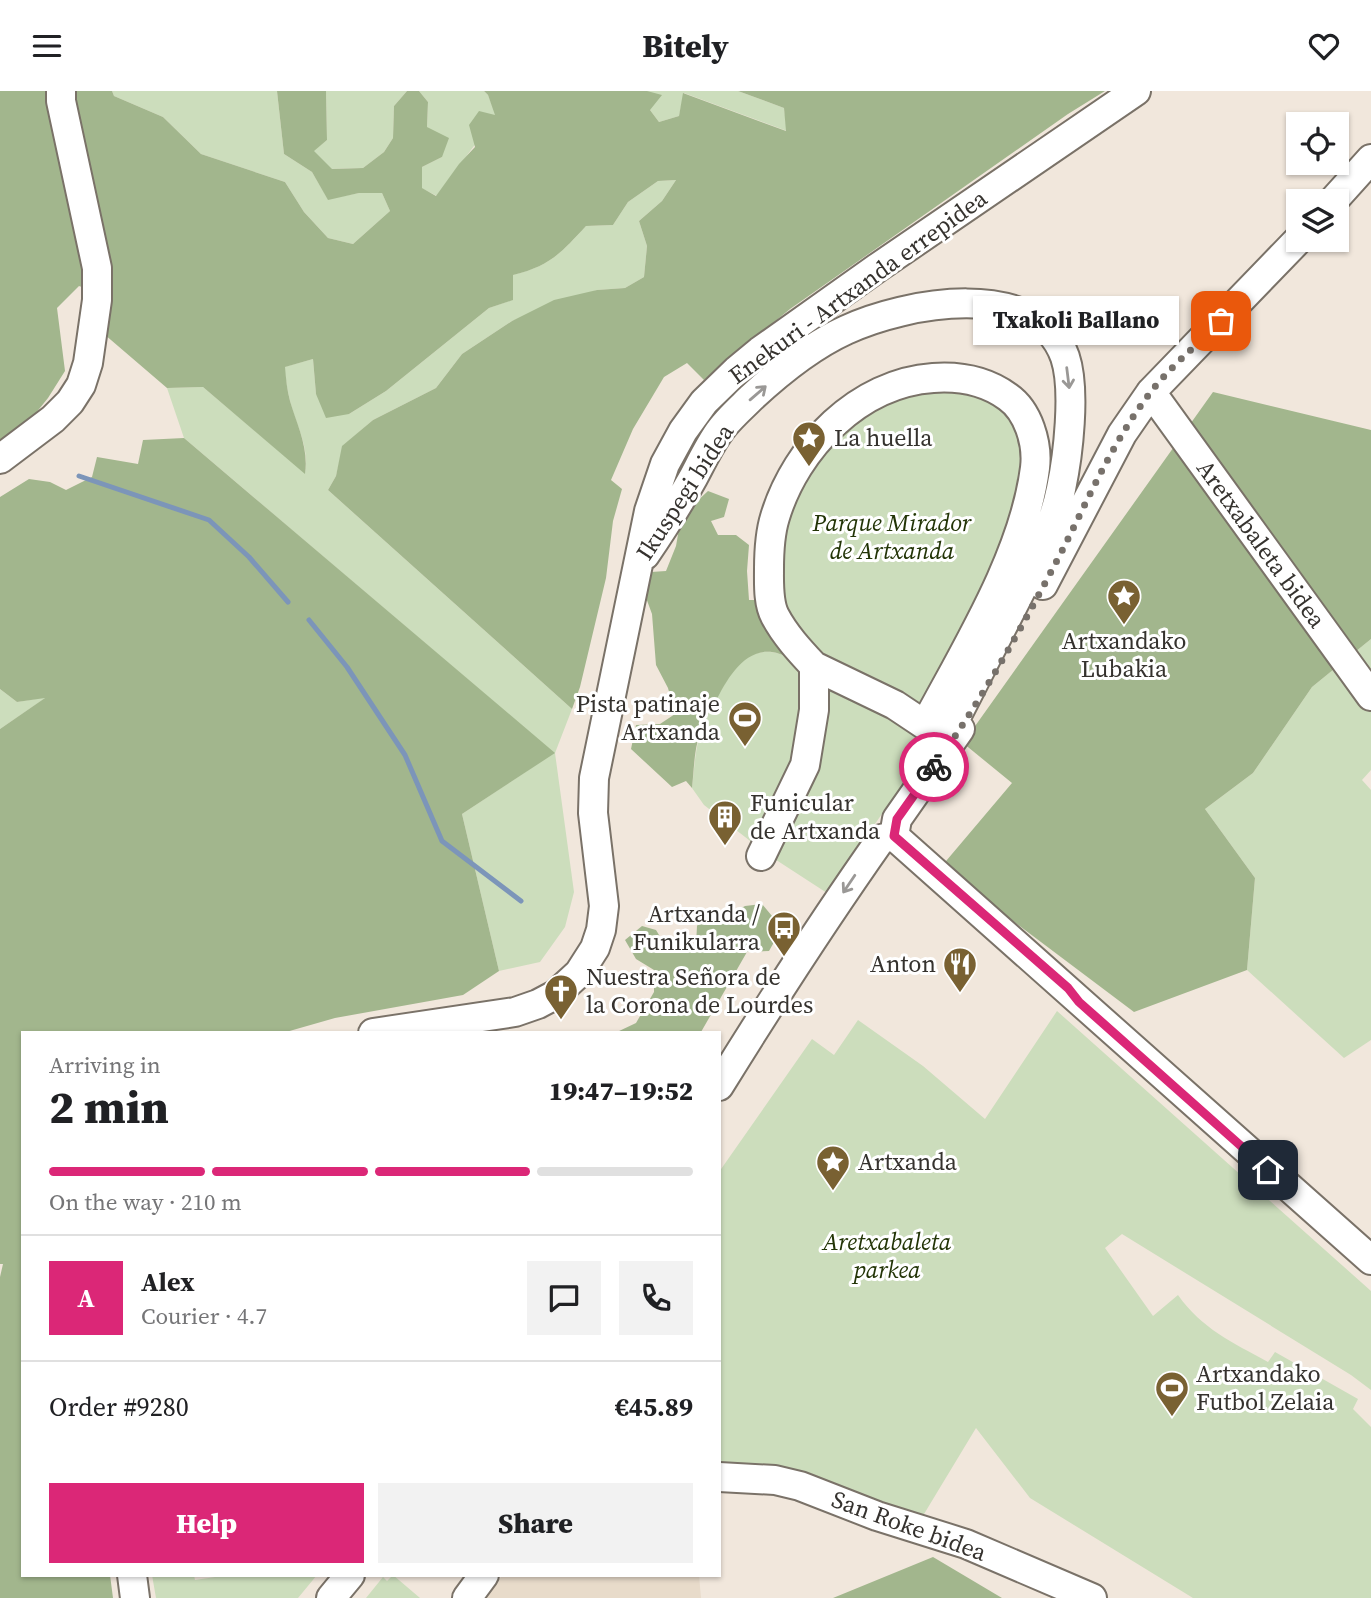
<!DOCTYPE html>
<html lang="en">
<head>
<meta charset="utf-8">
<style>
  :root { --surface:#fff; --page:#f2f2f2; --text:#202124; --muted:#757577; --line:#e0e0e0; --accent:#db2777 }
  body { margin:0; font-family:"Source Serif 4",serif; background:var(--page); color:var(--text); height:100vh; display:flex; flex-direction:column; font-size:26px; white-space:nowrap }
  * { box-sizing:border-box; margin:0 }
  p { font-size:23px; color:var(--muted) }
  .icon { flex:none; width:38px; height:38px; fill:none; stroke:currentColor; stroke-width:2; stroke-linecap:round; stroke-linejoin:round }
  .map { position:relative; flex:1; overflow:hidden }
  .side { position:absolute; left:21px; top:940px; width:700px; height:546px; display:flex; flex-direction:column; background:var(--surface); border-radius:0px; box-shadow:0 2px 5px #0004 }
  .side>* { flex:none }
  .controls { position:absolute; left:1286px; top:21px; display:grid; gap:14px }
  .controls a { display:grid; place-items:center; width:63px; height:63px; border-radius:0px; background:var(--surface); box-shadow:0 2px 5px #0004; font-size:35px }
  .pin { position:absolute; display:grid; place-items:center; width:60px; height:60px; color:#fff; margin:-30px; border-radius:14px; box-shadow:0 4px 10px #0006 }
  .courier { position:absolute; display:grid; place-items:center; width:70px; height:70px; margin:-35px; border:5px solid #db2777; border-radius:50%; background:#fff; color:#222; box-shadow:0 2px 9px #0007 }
  .bubble { position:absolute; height:49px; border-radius:0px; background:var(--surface); box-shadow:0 2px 5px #0004; font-size:23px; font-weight:800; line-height:49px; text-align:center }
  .overview em { font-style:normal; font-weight:800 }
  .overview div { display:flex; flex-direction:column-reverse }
  .overview { display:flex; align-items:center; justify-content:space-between; height:119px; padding:0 28px }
  h1 { font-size:46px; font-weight:800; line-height:52px }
  .bar { display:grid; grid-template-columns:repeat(4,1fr); gap:10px 7px; align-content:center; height:84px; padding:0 28px }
  .bar i { height:9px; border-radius:5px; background:var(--line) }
  .bar .current { background:var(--accent) }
  .bar p { grid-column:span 4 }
  .line { display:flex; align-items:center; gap:18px; padding:0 28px; border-top:2px solid var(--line) }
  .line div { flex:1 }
  .round { display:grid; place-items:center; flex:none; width:74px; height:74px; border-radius:0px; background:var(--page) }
  .primary-button { display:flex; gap:14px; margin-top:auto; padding:14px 28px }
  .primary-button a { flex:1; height:80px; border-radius:0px; background:var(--accent); color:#fff; font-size:28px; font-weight:800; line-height:80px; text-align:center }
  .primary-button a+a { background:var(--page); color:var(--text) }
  header { display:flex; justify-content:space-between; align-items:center; height:91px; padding:0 28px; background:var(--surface); font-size:32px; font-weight:800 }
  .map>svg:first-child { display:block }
  .built { fill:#e8dbca }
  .green { fill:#ccddbc }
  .forest { fill:#a2b68d }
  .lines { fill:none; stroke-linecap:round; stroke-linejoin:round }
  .stream { stroke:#7c95b9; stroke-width:5 }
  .minor-casing { stroke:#7a7268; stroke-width:32 }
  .minor { stroke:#fff; stroke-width:28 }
  .oneway { stroke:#9a9896 }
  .done { stroke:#77716b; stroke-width:7; stroke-dasharray:0 12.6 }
  .route { stroke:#db2777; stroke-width:9 }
  .labels { text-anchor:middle; stroke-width:6; stroke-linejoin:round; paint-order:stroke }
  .street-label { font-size:24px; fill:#35322e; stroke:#fff }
  .poi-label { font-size:24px; fill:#35322e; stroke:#fff; text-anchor:start }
  .park-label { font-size:24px; font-style:italic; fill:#223406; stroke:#fff }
</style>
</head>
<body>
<header><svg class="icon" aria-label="menu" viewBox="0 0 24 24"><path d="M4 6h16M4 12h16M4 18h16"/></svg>Bitely<svg class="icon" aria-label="heart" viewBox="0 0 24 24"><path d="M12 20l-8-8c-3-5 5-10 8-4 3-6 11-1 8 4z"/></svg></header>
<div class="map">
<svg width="1371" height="1507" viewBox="0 0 1371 1507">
  <rect width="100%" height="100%" fill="#f1e7dc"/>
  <path class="built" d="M503,1484h196l2,23h-219z"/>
  <path class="green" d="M112,0h165l7,63 28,18 16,27 31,-6h23l8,18 -37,33 -25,-6 -24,-26 -19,-30 -84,-28 -38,-37 -49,-21z
    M326,0h81l-13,15 -1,32 -9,14 -21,16 -32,1 -18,-18 14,-11z
    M419,0h65l4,4 8,20c-19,29 -40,53 -59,81l-16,-8 1,-21 20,-10 -15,-30 1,-25z
    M647,0h91l46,17 3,23 -103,-38 -5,23 -20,6 -9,-12z
    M676,89l-14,21 -23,20 8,25 -3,31 -19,11 -28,2 -85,31 -50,33 -26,34 -63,32 -30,26 -7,30 -8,14 244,219 -17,44 19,139 -9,35 -25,35 -41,9 -37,-157 92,-61 -370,-315 -17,-50 36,-1 102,86c5,-25 -9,-48 -15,-72 -3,-11 -4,-22 -6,-34l29,-8 3,35 33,20 37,-23 103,-83 23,-8v-25c38,-9 48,-21 74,-49l27,-1 15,-23 30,-21z
    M945,279l94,62 -96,294 -116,167 -60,-39 -63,-49 -12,-17c2,-18 3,-37 8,-54 4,-16 31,-66 44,-75 14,-10 32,-9 46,0l-28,-59 40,-156z
    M1371,548v131l-9,10 9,10v250l-27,18 -97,-88 8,-92 -50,-69 48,-36 59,-86z
    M0,598l17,13 30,-5 -47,32z
    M1057,920l314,280v99l-20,-15 -229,-141 -17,14 48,68 25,-21c24,34 54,47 90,67l7,-10 83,47 -5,10 18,18v171h-178l-163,-100 -54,-70 -55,91 -202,-48v-299l93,-133 22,16 24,-35 65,46 62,53z
    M152,1484h42l1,5 33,-5h89l-19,23h-142z
    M393,1484l27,23h-54l17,-21 4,4z"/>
  <path class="forest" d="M0,0h112l2,5 49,21 38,37 84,28 19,30 24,26 25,6 37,-33 -8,-18h-23l-31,7 -16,-28 -28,-18 -7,-63h49l1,49 -13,11 18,18 31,-1 21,-16 9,-14 1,-32 13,-15h12l9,11 -1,25 22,11 -7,19 -20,10v21l14,8 23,-32 16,-17 -6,-22 10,-14 16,4 -7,-20 -4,-4h163l15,4 -12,15 9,12 20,-6 4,-23 103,38 -2,-23 -46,-17h367l-37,23 -278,195 -86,71 -17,-17 -23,14 -31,52 -22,51 11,9 -9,32 -7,57 -26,109 -8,22 -244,-219 8,-14 6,-30 31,-26 63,-32 26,-34 50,-33 42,-21 43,-10 28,-2 19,-11 3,-31 -8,-25 23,-20 14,-21 -18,1 -30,21 -15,23 -27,1c-25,27 -36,40 -73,49v25l-24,8 -103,83 -37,23 -23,4 -10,-24 -3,-35 -28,8c1,12 2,23 5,34 7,24 19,47 15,73l-102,-87 -36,1 -63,-54 7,-37 -32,-11 -22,22 8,63 -17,27 -21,26 -27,18z
    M1213,301l158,38v209l-59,48 -59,86 -48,36 50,69 -8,92 -113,42 -193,-145 71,-84 -49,-40z
    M184,347l371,315 -93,61 37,157 -36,24 -128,23 -49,14 -263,1v542h87l3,23h-113v-321l3,-13h-3v-535l45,-31 -28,4 -17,-13v-192l29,-18 21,3 16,8 26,-13 5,-20 41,7 5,-24z
    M708,400l21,8 -5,18 -13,4 7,14h18l13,10 -2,26 2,29h13l30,60c-39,-25 -62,12 -77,43 -5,10 -12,20 -15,30 -6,17 -6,37 -8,55l-6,-7 -14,6 -41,-38 5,-24 24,-1 15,-10 -7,-26 -12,-23 -4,-51 -7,-19 6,-23 15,-1 10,-25 4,-23 12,-17z
    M762,813l20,24 -13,23 -22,1 -46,80h-84l19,-9 18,-31v-22l-18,-11 -11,-19 17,-14 14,4 14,23 26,-8 1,-19 11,-18 15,10 22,-12z
    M933,1466l69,41h-169z"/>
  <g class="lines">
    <path class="stream" d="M79,385l130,44 40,37 39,45
      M309,529l38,47 58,88 37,86 79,60"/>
    <g class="minor-casing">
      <path id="minor" d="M1333,110l38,-42
        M1151,301l220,304
        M0,368l53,-40 17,-17 11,-17 7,-22 9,-63v-32l-36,-167v-10
        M645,464c17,-25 33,-50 48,-77 8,-15 16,-32 26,-46 8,-12 22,-24 33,-35 27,-25 61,-52 94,-67 58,-27 191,-53 219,27 11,33 3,99 -4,132 -8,40 -28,77 -46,113 -21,41 -42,82 -63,123l-2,19
        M1043,494l79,-151 29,-42 147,-152
        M894,745l3,-17 63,-90
        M894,745l477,424
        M761,765l44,-91 9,-55v-44c-14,-15 -29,-31 -39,-50 -7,-13 -6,-32 -6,-47 0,-17 1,-36 6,-52 21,-70 84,-134 158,-139 27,-2 53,3 75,19 20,14 30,46 27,71 -11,87 -69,180 -110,257l-30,-20 -81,-39
        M373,942l142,-21 23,-8 17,-9 24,-22 16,-25 6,-18 3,-24 -11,-93 1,-35 55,-267 16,-47 18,-33 21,-29 33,-32 23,-19 117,-83 259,-177
        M719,995c52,-84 105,-166 162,-247l13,-3
        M719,1386l56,3 25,6 77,30 89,28 126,54
        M132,1484l3,23
        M331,1507l19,-23
        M467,1507l17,-23"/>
    </g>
    <use href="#minor" class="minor"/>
  </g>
  <defs><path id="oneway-shaft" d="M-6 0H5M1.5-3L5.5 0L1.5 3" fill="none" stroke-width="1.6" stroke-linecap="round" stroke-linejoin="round" transform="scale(1.75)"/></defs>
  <g class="oneway">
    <use href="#oneway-shaft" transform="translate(1068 287) rotate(83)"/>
    <use href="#oneway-shaft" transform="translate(758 302) rotate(-41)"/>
    <use href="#oneway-shaft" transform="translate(849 793) rotate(124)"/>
  </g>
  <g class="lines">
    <path class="done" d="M934,676c49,-69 91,-145 130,-220 26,-52 50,-107 86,-154 20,-26 47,-48 71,-72"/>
    <path class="route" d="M934,676l-37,52 -3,17 174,152 11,14 189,168"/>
  </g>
  <defs>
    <g id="sight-pin" transform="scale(1.75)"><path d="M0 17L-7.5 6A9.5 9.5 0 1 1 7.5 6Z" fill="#796132" stroke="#fff"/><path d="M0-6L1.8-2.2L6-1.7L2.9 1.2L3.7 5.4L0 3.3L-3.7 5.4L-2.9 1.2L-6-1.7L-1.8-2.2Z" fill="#fff"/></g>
    <g id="stadium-pin" transform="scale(1.75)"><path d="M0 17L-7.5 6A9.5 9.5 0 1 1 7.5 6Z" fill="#796132" stroke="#fff"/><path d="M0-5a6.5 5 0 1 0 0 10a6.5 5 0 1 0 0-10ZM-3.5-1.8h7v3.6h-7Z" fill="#fff"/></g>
    <g id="building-pin" transform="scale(1.75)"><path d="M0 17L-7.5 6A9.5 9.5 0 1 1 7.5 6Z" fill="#796132" stroke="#fff"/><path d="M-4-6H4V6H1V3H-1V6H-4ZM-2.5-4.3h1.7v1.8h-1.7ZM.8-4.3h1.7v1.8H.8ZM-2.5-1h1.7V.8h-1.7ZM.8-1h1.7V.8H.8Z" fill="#fff"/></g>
    <g id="bus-pin" transform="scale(1.75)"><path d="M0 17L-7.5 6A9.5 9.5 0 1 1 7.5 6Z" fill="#796132" stroke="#fff"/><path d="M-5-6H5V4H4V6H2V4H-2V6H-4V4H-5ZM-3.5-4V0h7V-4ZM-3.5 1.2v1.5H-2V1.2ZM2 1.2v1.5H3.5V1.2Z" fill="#fff"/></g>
    <g id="restaurant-pin" transform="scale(1.75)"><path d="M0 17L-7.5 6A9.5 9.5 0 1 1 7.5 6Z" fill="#796132" stroke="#fff"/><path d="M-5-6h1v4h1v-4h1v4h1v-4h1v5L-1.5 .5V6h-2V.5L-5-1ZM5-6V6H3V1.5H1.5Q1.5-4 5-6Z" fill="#fff"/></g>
    <g id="church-pin" transform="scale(1.75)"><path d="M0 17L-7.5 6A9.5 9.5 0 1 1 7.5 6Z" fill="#796132" stroke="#fff"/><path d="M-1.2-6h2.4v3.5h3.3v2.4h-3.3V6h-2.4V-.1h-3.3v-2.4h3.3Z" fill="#fff"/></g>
  </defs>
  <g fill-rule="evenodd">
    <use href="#sight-pin" x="809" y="347"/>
    <use href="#sight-pin" x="1124" y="505"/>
    <use href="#stadium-pin" x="745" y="627"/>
    <use href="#building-pin" x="725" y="726"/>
    <use href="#bus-pin" x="784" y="837"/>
    <use href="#restaurant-pin" x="960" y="873"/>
    <use href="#church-pin" x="561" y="900"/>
    <use href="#sight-pin" x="833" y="1071"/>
    <use href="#stadium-pin" x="1172" y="1297"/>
  </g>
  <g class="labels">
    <g class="street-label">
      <text transform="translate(858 196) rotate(-36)" y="8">Enekuri - Artxanda errepidea</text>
      <text transform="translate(685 401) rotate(-57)" y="8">Ikuspegi bidea</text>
      <text transform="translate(1261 453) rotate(54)" y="8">Aretxabaleta bidea</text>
      <text transform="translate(909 1435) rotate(20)" y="8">San Roke bidea</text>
    </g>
    <g class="poi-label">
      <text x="834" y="355">La huella</text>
      <text x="1124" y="558" text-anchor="middle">Artxandako<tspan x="1124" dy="28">Lubakia</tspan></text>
      <text x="720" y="621" text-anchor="end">Pista patinaje<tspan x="720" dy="28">Artxanda</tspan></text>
      <text x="750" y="720">Funicular<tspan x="750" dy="28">de Artxanda</tspan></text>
      <text x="760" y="831" text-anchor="end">Artxanda /<tspan x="760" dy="28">Funikularra</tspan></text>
      <text x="936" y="881" text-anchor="end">Anton</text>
      <text x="586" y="894">Nuestra Señora de<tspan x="586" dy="28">la Corona de Lourdes</tspan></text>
      <text x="858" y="1079">Artxanda</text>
      <text x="1196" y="1291">Artxandako<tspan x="1196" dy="28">Futbol Zelaia</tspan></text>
    </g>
    <g class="park-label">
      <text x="892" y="440">Parque Mirador<tspan x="892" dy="28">de Artxanda</tspan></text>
      <text x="887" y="1159">Aretxabaleta<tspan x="887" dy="28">parkea</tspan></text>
    </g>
  </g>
</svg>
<div class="controls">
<a><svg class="icon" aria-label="locate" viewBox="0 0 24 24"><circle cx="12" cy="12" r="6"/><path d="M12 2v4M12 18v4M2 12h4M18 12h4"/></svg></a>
<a><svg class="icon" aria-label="layers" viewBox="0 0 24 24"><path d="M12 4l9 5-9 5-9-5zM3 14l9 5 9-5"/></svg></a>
</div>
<div class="pin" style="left:1221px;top:230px;background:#ea580c"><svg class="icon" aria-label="bag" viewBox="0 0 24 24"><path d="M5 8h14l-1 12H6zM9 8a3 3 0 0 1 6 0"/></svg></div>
<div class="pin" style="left:1268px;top:1079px;background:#1f2937"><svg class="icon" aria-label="home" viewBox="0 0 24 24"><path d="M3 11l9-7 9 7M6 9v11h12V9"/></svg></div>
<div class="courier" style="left:934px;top:676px"><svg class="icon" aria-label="bike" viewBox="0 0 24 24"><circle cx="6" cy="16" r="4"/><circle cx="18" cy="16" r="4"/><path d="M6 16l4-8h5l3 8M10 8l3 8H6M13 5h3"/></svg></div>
<div class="bubble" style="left:973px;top:205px;width:206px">Txakoli Ballano</div>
<section class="side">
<div class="overview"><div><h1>2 min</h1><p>Arriving in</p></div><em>19:47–19:52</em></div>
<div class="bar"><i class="current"></i><i class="current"></i><i class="current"></i><i></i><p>On the way · 210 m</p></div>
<div class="line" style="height:126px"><b class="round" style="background:var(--accent);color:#fff">A</b><div><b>Alex</b><p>Courier · 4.7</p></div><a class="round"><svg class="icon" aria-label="chat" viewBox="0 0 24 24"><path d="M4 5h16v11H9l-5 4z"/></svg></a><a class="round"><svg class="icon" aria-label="phone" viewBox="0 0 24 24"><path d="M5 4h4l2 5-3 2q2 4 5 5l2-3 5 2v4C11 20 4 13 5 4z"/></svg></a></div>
<div class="line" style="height:91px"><div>Order #9280</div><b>€45.89</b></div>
<div class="primary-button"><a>Help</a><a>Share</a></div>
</section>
</div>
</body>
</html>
